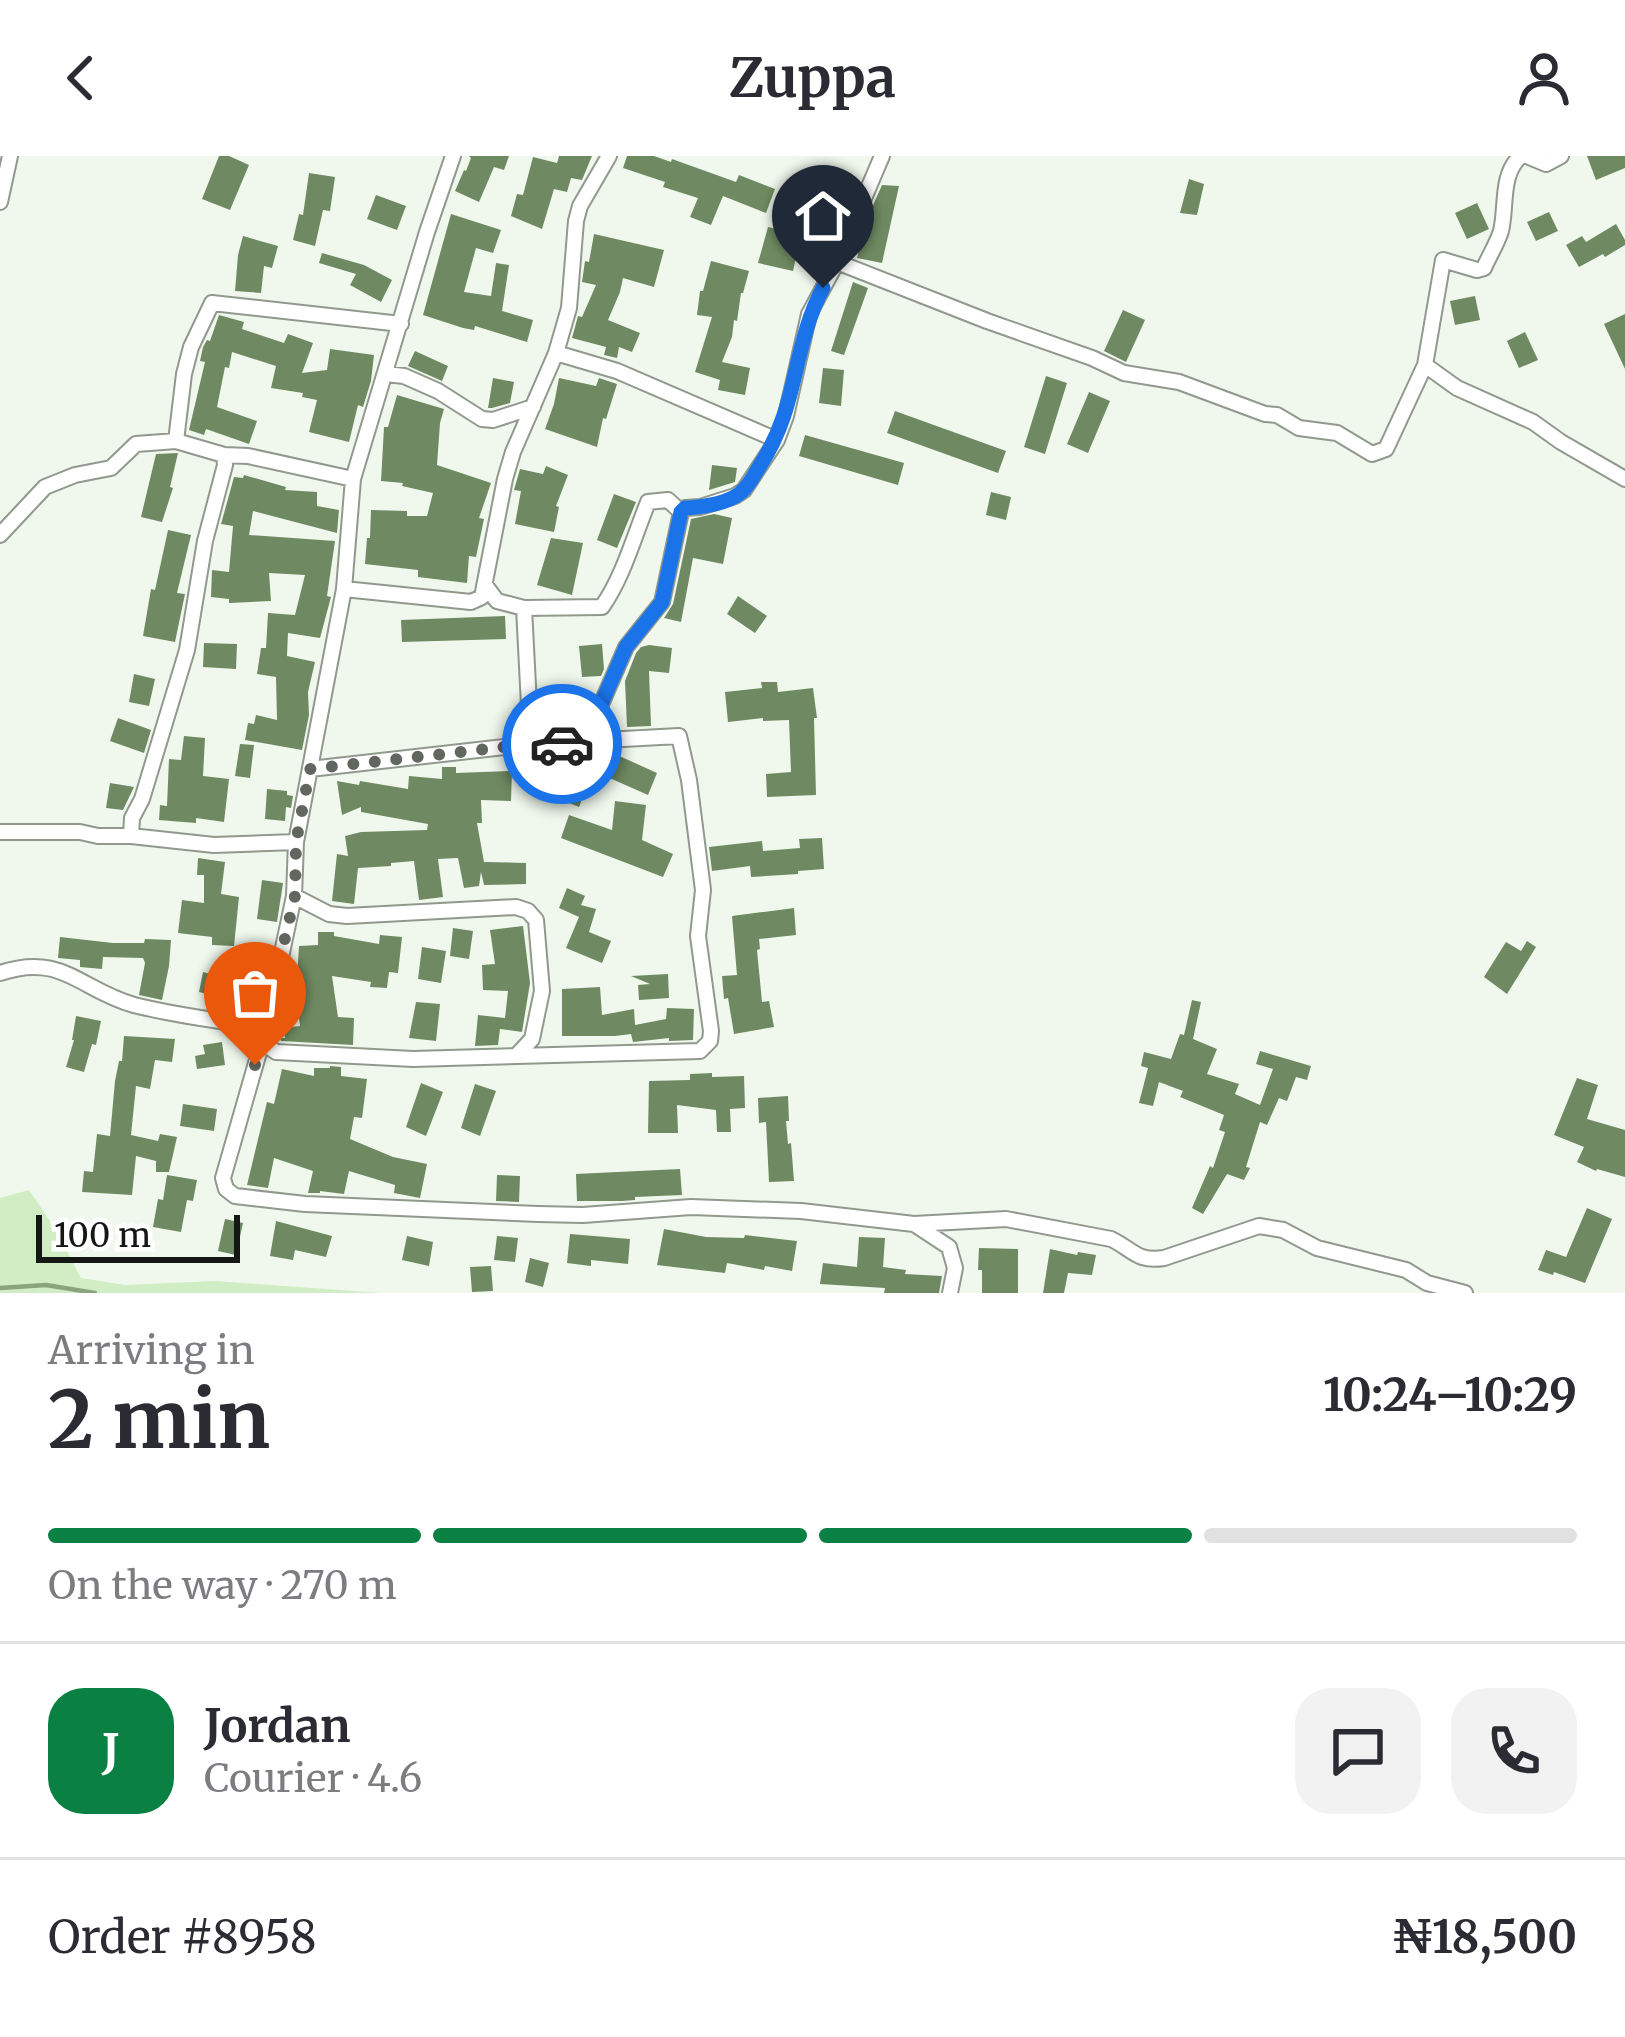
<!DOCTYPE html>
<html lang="en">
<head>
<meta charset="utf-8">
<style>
  :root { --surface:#fff; --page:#f2f2f3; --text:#2b2b33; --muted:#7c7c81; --line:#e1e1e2; --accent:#0b8043 }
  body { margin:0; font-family:Merriweather,serif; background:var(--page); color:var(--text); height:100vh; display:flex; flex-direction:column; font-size:45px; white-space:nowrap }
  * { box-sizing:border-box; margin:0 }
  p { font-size:39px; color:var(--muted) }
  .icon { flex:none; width:66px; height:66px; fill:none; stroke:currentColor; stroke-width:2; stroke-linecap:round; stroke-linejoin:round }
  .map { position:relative; height:1137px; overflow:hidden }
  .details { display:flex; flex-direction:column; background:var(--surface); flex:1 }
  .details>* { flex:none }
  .scale { position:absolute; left:36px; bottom:30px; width:204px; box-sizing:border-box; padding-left:12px; border:6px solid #141713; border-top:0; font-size:33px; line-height:42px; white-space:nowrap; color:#141713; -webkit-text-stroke:9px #fff; paint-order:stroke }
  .pin { position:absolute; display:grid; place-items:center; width:102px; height:102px; color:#fff; margin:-123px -51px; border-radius:50% 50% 50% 0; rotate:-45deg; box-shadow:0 0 12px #0007 }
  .pin .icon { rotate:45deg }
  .courier { position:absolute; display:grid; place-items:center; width:120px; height:120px; margin:-60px; border:9px solid #1a73e8; border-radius:50%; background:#fff; color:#222; box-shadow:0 3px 15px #0007 }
  .summary em { font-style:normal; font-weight:700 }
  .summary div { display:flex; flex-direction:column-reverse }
  .summary { display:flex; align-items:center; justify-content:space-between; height:204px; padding:0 48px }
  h1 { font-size:78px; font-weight:700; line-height:90px }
  .bar { display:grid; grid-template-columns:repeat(4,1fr); gap:18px 12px; align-content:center; height:144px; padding:0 48px }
  .bar i { height:15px; border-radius:9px; background:var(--line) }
  .bar .active { background:var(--accent) }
  .bar p { grid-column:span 4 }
  .line { display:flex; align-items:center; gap:30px; padding:0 48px; border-top:3px solid var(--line) }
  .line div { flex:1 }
  .round { display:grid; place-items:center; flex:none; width:126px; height:126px; border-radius:36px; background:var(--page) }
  header { display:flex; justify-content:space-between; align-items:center; height:156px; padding:0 48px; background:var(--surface); font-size:54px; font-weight:700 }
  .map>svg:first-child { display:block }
  .green { fill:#d0edc3 }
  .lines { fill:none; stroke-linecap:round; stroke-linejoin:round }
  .stream { stroke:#8aa57c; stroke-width:4.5 }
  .building { fill:#6f8a62 }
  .minor-casing { stroke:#91988d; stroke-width:18 }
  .minor { stroke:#fff; stroke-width:14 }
  .done { stroke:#61665f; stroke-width:12; stroke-dasharray:0 21.6 }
  .route { stroke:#1a73e8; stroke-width:15 }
</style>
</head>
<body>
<header><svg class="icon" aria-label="back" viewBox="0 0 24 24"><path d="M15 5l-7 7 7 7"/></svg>Zuppa<svg class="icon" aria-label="person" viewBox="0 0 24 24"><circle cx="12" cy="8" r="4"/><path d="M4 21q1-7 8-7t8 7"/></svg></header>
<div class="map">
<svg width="1625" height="1137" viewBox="0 0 1625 1137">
  <rect width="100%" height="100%" fill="#f0f8ed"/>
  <path class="green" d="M29,1034l27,40 25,48 44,7 90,-4 166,12h-381v-95z"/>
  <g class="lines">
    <path class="stream" d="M0,1132l46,-3 49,8"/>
  </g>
  <path class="building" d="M219,0h10l20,9 -19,45 -28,-11z
    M469,0h40l-5,14 -10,-3 -15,35 -24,-11 9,-21 2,1 5,-13z
    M559,0h33l-10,24 -11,-2 -4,14 -13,-3 -12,40 -31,-13 6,-22 6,1 10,-38 24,6z
    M627,0h27l17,6 1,-3 64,23 3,-7 36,14 -9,24 -43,-17 -12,29 -21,-8 8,-19 -35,-11 2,-5 -42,-14z
    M1587,0h38v12l-29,12z
    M309,17l26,4 -5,34 -7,-1 -8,36 -22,-6 6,-26 4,1z
    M1189,23l15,5 -7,31 -17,-2z
    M882,29l17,1 -17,77 -25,-5 9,-37z
    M376,39l30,11 -9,24 -30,-11z
    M1477,47l12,26 -22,10 -12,-26z
    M1549,56l9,19 -22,10 -9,-19z
    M451,58l50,16 -8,23 -17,-5 -12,44 27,4 5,-33 13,2 -7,46 31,9 -6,22 -52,-16 -1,4 -11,-2 -40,-13z
    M1616,68l9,16v5l-20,12 -2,-3 -24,13 -13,-22 16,-9 4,6z
    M768,71l33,8 -8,36 -35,-8z
    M594,78l70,16 -10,37 -31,-9 -3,14 -12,28 32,13 -8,19 -13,-5 -2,11 -13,-3 2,-8 -34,-9 6,-22 4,1 14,-32 -14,-3 3,-21 4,1z
    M243,80l35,10 -6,22 -8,-2 -3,27 -26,-2 3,-36z
    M322,97l42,12 28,15 -11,22 -31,-17 6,-11 -37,-11z
    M711,105l38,10 -6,22h-2l-4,28 -3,-1 -2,17 -10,25 28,6 -5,27 -27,-5 2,-10 -25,-8 17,-55 -15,-2 3,-24h3z
    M853,126l15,6 -24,67 -13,-4z
    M1475,140l5,24 -25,5 -5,-24z
    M1123,154l22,10 -19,42 -22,-11z
    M1625,158v55l-21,-45z
    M219,159l25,7 -2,7 42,14 4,-9 25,9 -11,30 25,-3 3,-21 44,6 -3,26 -8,26 -5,-2 -9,37 -40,-10 8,-32 -15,-3 1,-4 -32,-5 5,-22 -44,-14 -3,16 -4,-1 -8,40 40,14 -8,23 -43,-15 -2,6 -15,-5 16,-68 -5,-1 3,-14 4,-7 3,1z
    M1525,176l13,28 -19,8 -12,-27z
    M415,195l33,15 -6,15 -34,-15z
    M823,212l21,2 -3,36 -22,-3z
    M1046,220l21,7 -22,71 -21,-7z
    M493,222l21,4 -4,21 -18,5h-4z
    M559,222l37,8 3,-8 18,6 -11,35 -3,-1 -6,29 -52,-18 9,-25z
    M1089,236l21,9 -22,52 -21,-9z
    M397,239l47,14 -4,14 -3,42 54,18 -12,35 5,1 -8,38 -7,-1 -2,27 -49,-6v-7l-53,-6 2,-26h3l1,-28 36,1v5h20l6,-23 -31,-7 1,-3 -22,-2 3,-54h4z
    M895,255l111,40 -8,22 -111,-40z
    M805,279l99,28 -6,22 -99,-29z
    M178,297l-8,34 3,1 -11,34 -21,-5 15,-63z
    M712,309l25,3 -2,14 -26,8z
    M546,310l22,9 -12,31 3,1 -5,25 -39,-8 6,-33 -7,-1 6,-21 23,5z
    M244,319l42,12 -1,3 32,2v14l22,4 -2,23 -84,-22 -4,24 86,6 -8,55 4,1 -11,41 -32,-5 -1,23 28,6 -7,30 1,23 -7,35 -57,-10 3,-17 6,1 2,-9 21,5 -1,-43 -19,-3 4,-26h5l2,-35 27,2 10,-40 -36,-2 2,28 -42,2v-4l-18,-2 1,-27 17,2 4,-46 -12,-2 13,-47 9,1z
    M991,336l20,5 -5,23 -20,-5z
    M614,338l22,8 -19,46 -20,-8z
    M714,358l18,4 -9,46 -30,-6 -12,64 -17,-4 9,-14 18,-85z
    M168,374l23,5 -14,58 8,1 -10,48 -32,-6 8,-47 4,1z
    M551,382l32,5 -11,52 -35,-10z
    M738,440l29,20 -12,17 -28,-19z
    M505,460l1,23 -104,3 -1,-22z
    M204,487l33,1 -1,25 -33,-2z
    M602,488l2,25 -3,7 -19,1 -3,-31z
    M649,489l23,3 -3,25 -20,-2 2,55 -24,1 -2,-46 11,-28 5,-6z
    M134,518l21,5 -6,27 -20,-4z
    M761,526h16l1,10 35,-4 4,30h-3l2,77 -49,2 -1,-23 25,-2 -2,-52 -26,1v-3l-35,4 -3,-30 37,-4z
    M540,547h17v28l-15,1z
    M118,562l33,12 -7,23 -34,-12z
    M184,580l21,2 -2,38 26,3 -5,43 -28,-4v5l-37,-3 1,-15 7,1 2,-47 12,1z
    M240,588l14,1 -4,33 -15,-2z
    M615,598l42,19 -9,22 -43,-19z
    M442,611h14v6l56,-2 -1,30 -30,-1 1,23h-5l7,39 42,1v21l-42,1 -3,-13 -2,14 -15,2 -6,-30 -20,1 5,38 -24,3 -5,-39 -23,2v3l-33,2 -4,36 -22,-3 5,-47 11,2 -3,-20 16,-4 66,-2 1,-6 -67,-12v-5l-19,8 -5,-34 22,4 1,-4 48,8 1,-13 33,3z
    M568,615l22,9 -11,27 -22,-9z
    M110,627l24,4 -11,23 -17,-2z
    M267,633l20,2v4l6,1 -2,12 -5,-1 -1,14 -20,-2z
    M615,645l31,4 -4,35 31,14 -10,23 -102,-39 8,-23 43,15z
    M822,682l2,31 -26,2v3l-47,3 -1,-11 -38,5 -3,-24 53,-6 1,10 37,-3 -1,-9z
    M198,702l27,4 -4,32 18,3 -5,49 -22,-1v-8l-34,-4 4,-33 22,3v-28h-7z
    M262,724l21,3 -6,39 -20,-3z
    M567,732l18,8 -4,9 15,4 -7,23 22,9 -9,22 -36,-15 13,-31 -20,-9z
    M794,752l2,27 -37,4 1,10 -3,1 5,52 7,-1 5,26 -40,7 -6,-36 -4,1 -2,-23 15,-1 -5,-59z
    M523,770l7,57 -8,49 -22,-3 -2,16 -23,1 3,-31 27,3 3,-27 -25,-1 -1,-25 13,-1 -5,-34z
    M453,772l20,3 -4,28 -19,-3z
    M318,776h16v4l45,8 1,-9 22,2 -4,36 -9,-1 -2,16 -17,-1 1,-5 -39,-6 6,41 16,1 -1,27 -72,-4 -1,-3h5l-2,-10 17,-2 -4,-32 3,-48 19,-1z
    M60,781l53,6h31l1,-4 26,1 -2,26 -7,34 -23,-5 6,-32 -2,-5 -40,-1 -1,12 -22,-2v-7l-22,-2z
    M1527,785l9,6 -29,47 -23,-17 22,-35 15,9z
    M422,791l24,4 -5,32 -23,-4z
    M203,816l25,7 -5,19 -24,-6z
    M668,818l1,24 -30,2 -1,-15 12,-1 -19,-8z
    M600,831l2,28 32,-6 1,16 31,-6 1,-11 27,1 -1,31 -24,1v-3l-36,4 -2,-8 -16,2h-53v-47z
    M1192,844l9,2 -8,37 24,10 -10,25 32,10 -4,10 25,11 13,-36 -17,-5 4,-13 51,15 -4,14 -11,-3 -9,24 -8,-3 -12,27 -7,-3 -14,45 4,1 -6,12 -17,-6 -24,40 -11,-6 18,-42 3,2 12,-36 -6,-2 5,-15 -44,-18 3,-6 -24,-9 -6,24 -14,-3 9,-35 -7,-2 3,-14 27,7 9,-25 4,1z
    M416,846l24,2 -4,37 -27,-3z
    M76,860l25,5 -5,24 -4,-1 -8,28 -18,-5 8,-27h-2z
    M124,880l51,3 -3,23 -17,-2 -5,29 -14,-3 -5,49 27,6 2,-7 17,3 -8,35h-13v-11l-20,-5 -4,39 -50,-3 2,-21 9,1 4,-38 13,2 5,-55 4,-20h3z
    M222,886l3,23 -28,4 -2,-13 10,-2 -2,-9z
    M330,910l11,1v9l26,3 -5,39 -8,-1 -4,22 43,18 34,7 -7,34 -26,-5 1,-8 -46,-14 -5,23 -24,-3v2h-12l5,-22 -39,-13 -6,30 -21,-3 20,-83 7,2 8,-35 32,7v-8h16z
    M712,917v4l32,-1 1,32 -15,1 1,23h-14l-1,-22 -39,-5 1,28h-30l1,-52 41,-1v-6z
    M1577,922l21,7 -11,34 38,11v47l-28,-8 -1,2 -19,-9 7,-15 -30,-12z
    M421,927l22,9 -17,44 -20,-9z
    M475,928l21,7 -16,45 -19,-8z
    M788,940l1,25h-3l2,23 3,-1 3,38 -25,1 -3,-60 -7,1 -1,-25z
    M183,948l34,5 -3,22 -34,-5z
    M680,1013l2,26 -47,2v3l-13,1h-45l-1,-27z
    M167,1019l30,5 -4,21 -6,-1 -6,32 -28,-5 5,-28 5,1z
    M497,1019l23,1 -1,26 -23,-1z
    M1587,1052l25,11 -27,64 -31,-11 -1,3 -15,-5 8,-20 20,7z
    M225,1063l18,4 -7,32 -18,-4z
    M276,1065l56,15 -6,21 -31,-7 -2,10 -23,-4z
    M664,1073l42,8 38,1 1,-3 52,6 -5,30 -27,-5 -1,4 -37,-7 -2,10 -68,-8z
    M570,1078l60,5 -2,25 -37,-4v6l-24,-3z
    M407,1080l26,6 -4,24 -27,-6z
    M497,1080l21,2 -3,24 -21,-2z
    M859,1081l26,1 -2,29 23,3 -1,4 37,2 -3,17h-55l1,-5 -65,-4 3,-21 34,4z
    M979,1092l39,1v44h-36v-23h-4z
    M1050,1093l27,6 1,-3 18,3 -4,20 -24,-2 -4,20h-21z
    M530,1102l19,5 -6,24 -18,-5z
    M491,1110l2,25 -21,1 -2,-25z"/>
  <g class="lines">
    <g class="minor-casing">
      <path id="minor" d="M453,0l-26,76 -74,247 -9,110 -48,253 -2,54 -28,132 -43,150 3,11 9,7 70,8 233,10 45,1 108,-8 110,4 113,13 35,23 6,21 -5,25
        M1527,0l19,8 15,-8
        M0,46l10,-46
        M837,106l150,59 105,37 32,15 55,9 86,32 12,1 22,13 38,5 35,21 14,-5 39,-84 18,-105 34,10 7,-2c5,-12 13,-24 17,-37 6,-25 -1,-57 20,-75
        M556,197l61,18 160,69
        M1425,209l32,23 76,34 28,20 64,37
        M386,218l18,2 34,15 44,28 11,1 40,-13
        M353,323l-105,-23 -24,-1 -48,-14 8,-67 7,-27 21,-44 189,21
        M0,379l45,-48 30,-12 36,-7 25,-24 40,-3
        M485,429l12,16 27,7
        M344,433l127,13 11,-5 23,-118 8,-27 43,-99 13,-45 7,-87 4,-15 29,-50
        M569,585l17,-9 7,-9 33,-76 36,-45 19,-90 4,-4 15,-1 35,-11 9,-6 33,-50 9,-24 23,-102 28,-52 45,-106
        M531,588l-7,-136 78,-1c21,-30 32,-70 46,-105l20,-2 13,12
        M0,676h80l18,4h33l83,9 82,-3
        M131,680l1,-18 10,-19 45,-149 18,-109 20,-76 -1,-10
        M294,740l35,18 18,2 169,-9 12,4 8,9 6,71 -10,48 -14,15
        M0,817c62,-21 80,17 134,32 43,11 88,16 132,23v17l10,7 137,7 287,-8 10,-10 1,-10 -13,-95 5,-46 -14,-110 -10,-44 -148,8 -221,25
        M914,1068l92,-5 105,20c23,11 25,23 53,19l95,-32 24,4 34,18 89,22 21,13 38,10"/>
    </g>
    <use href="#minor" class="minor"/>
  </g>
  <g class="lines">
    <path class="done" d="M255,909l40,-169 1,-54 14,-73 221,-25h31"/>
    <path class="route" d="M562,588l24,-12 7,-9 33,-76 36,-45 19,-90 4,-4c17,-1 40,-4 54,-14 10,-7 16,-21 22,-30 38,-59 31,-117 62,-176"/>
  </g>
</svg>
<div class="scale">100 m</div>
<div class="pin" style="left:255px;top:909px;background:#ea580c"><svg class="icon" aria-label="bag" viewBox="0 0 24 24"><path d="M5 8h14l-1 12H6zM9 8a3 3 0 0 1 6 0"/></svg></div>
<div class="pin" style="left:823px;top:132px;background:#1f2937"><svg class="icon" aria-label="home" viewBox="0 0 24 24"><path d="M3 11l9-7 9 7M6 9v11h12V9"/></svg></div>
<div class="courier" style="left:562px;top:588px"><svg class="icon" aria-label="car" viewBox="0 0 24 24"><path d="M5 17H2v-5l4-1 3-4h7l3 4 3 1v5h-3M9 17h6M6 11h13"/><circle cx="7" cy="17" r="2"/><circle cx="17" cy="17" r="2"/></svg></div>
</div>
<section class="details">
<div class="summary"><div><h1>2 min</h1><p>Arriving in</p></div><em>10:24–10:29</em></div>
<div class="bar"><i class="active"></i><i class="active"></i><i class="active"></i><i></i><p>On the way · 270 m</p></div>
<div class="line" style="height:216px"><b class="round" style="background:var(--accent);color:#fff">J</b><div><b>Jordan</b><p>Courier · 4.6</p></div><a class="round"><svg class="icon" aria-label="chat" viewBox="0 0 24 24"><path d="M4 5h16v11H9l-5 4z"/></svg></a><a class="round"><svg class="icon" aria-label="phone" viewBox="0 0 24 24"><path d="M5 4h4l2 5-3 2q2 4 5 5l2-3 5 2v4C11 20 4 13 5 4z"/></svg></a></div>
<div class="line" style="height:156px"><div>Order #8958</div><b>₦18,500</b></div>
</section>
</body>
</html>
